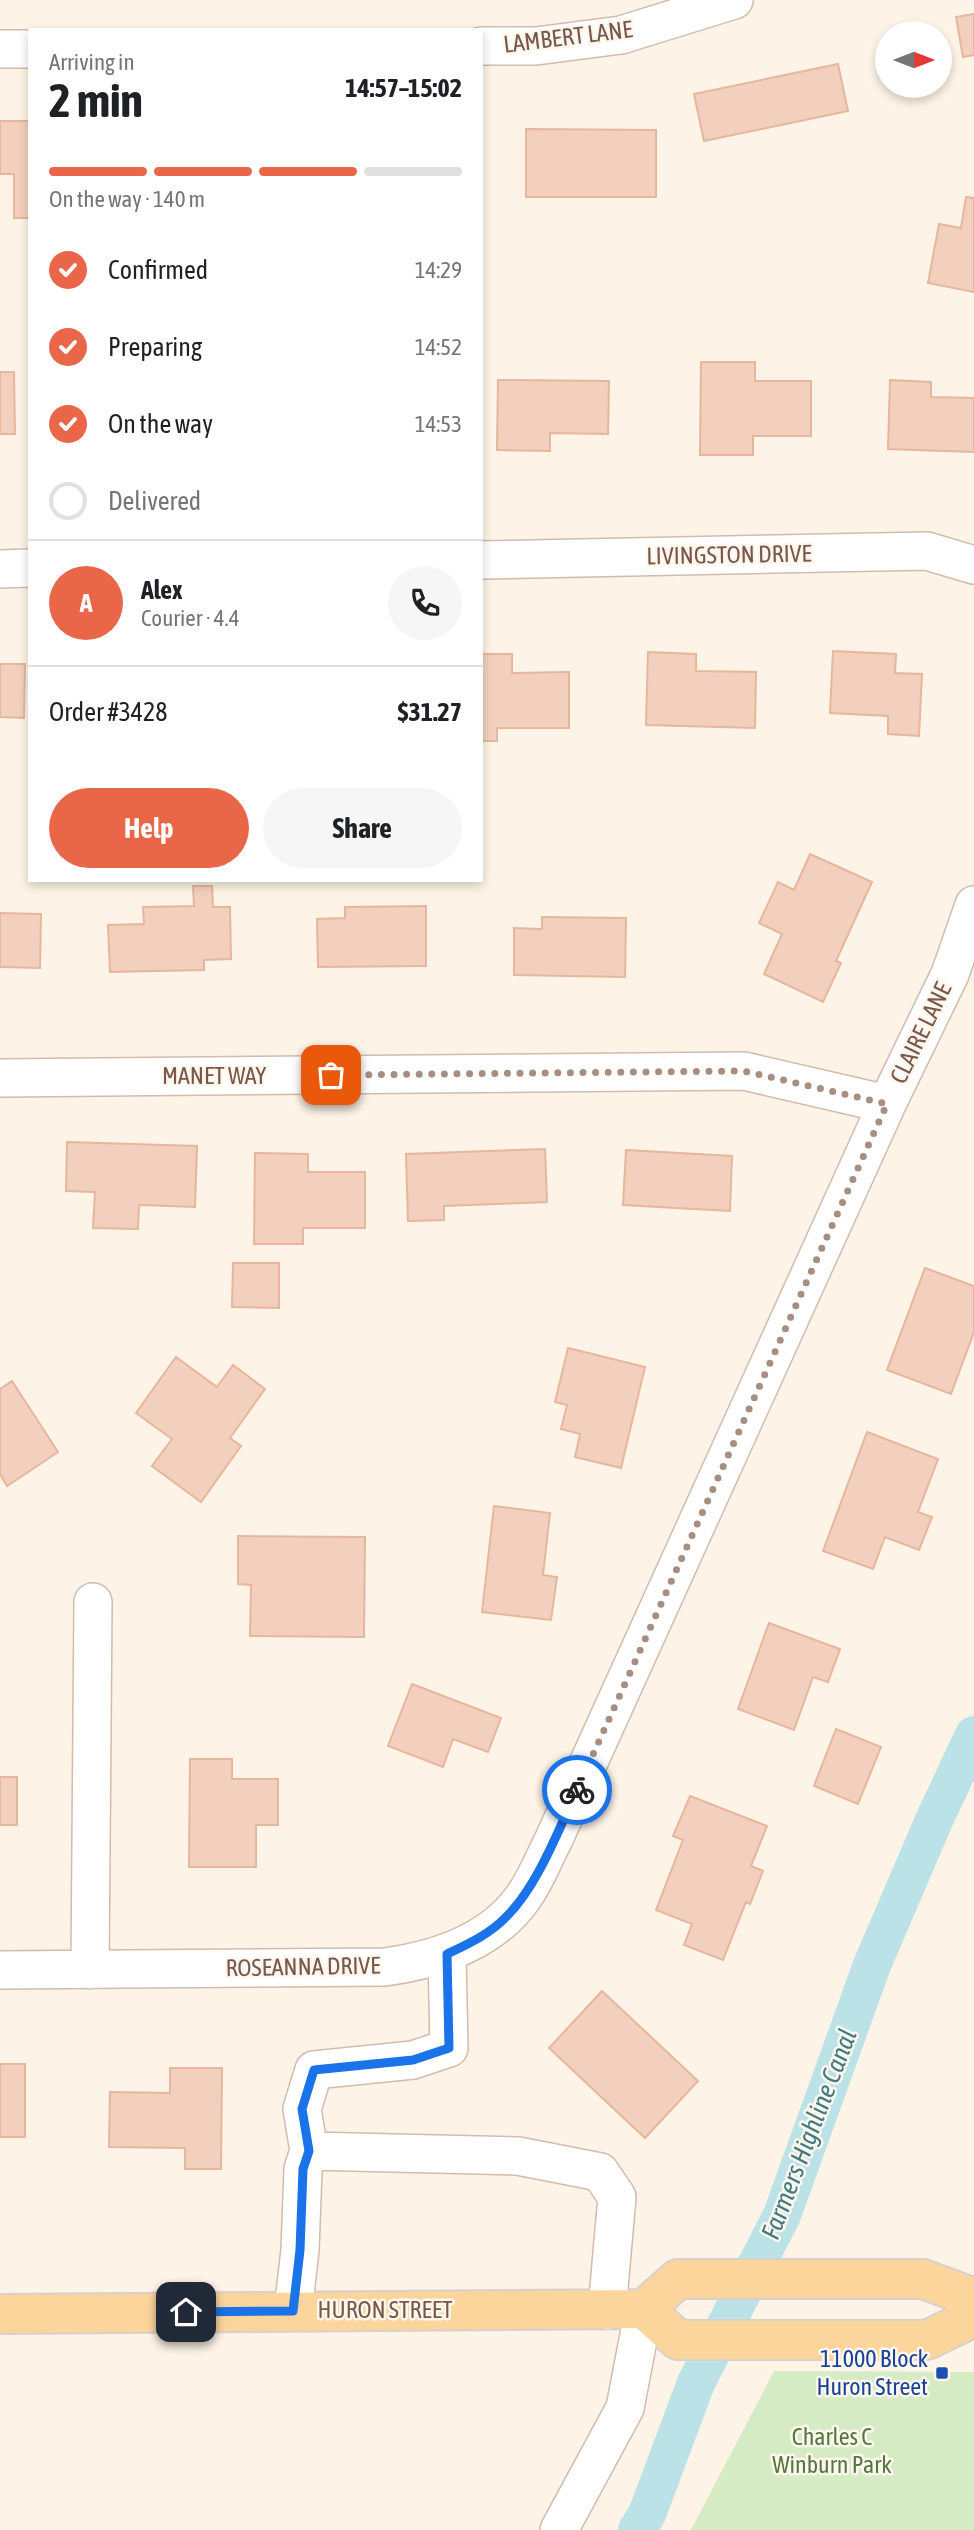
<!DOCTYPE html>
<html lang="en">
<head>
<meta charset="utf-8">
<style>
  :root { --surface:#fff; --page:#f6f6f6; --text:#202124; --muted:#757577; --line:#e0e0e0; --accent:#e96649 }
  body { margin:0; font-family:"Asap Condensed",sans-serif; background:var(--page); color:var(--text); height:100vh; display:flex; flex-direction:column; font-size:26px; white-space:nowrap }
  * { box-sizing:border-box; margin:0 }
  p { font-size:23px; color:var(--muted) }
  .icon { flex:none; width:38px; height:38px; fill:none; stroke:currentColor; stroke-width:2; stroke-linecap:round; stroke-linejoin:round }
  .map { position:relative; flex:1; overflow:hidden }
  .side { position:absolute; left:28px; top:28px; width:455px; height:854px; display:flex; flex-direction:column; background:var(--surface); border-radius:0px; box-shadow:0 4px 10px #0003 }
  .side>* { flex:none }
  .needle { width:46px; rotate:90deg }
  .tools { position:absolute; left:875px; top:21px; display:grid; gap:14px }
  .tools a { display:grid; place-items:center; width:77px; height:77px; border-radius:50%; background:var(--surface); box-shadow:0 4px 10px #0003; font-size:35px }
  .pin { position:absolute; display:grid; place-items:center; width:60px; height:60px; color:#fff; margin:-30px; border-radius:14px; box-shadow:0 4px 10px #0006 }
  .courier { position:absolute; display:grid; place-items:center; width:70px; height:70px; margin:-35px; border:5px solid #1a73e8; border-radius:50%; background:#fff; color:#222; box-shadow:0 2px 9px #0007 }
  .head em { font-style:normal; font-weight:700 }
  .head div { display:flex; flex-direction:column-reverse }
  .head { display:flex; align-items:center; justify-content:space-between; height:119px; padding:0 21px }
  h1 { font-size:46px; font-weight:700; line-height:52px }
  .bar { display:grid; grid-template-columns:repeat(4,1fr); gap:10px 7px; align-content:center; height:84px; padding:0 21px }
  .bar i { height:9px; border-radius:5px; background:var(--line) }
  .bar .on { background:var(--accent) }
  .bar p { grid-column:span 4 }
  .line { display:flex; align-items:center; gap:18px; padding:0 21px; border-top:2px solid var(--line) }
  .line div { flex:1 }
  .round { display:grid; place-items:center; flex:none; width:74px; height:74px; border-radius:37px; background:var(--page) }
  ol { padding:0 21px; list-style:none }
  li { display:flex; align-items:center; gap:21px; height:77px }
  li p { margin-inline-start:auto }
  li .icon { padding:7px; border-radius:50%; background:var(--accent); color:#fff; stroke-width:4 }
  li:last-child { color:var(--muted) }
  li i { width:38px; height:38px; border:4px solid var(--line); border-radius:50% }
  .cta { display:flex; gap:14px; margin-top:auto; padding:14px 21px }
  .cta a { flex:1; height:80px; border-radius:42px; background:var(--accent); color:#fff; font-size:28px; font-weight:700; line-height:80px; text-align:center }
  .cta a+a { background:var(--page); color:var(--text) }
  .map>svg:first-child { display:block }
  .green { fill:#d5ebc4 }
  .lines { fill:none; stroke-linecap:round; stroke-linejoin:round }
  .canal { stroke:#bae2e7; stroke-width:38 }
  .building { fill:#f3d0bd; stroke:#e6b69d; stroke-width:2 }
  .minor-casing { stroke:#d1bcae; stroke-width:40 }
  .major-casing { stroke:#d9d0cc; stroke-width:42 }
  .minor { stroke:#fff; stroke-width:37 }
  .major { stroke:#fcd59d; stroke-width:38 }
  .done { stroke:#a68e81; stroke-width:7; stroke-dasharray:0 12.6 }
  .route { stroke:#1a73e8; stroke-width:9 }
  .transit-dot { fill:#1a4fb4; stroke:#fff7ed; stroke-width:2.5 }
  .labels { text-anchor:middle; stroke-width:5; stroke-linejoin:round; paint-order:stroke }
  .street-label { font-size:24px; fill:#77584a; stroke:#fff7ed }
  .transit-label { font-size:24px; fill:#164399; stroke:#fff7ed; text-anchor:end }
  .park-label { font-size:24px; fill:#52773f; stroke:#fff7ed }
  .water-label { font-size:26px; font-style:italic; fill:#407b83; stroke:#fff7ed }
</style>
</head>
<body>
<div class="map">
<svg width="974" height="2530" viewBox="0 0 974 2530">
  <rect width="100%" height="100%" fill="#fdf3e6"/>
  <path class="green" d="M774,2371l200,1v158h-283z"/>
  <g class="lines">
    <path class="canal" d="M637,2530l10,-16 49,-131 86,-168 90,-250 63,-147 39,-83"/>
  </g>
  <path class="building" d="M974,14v41l-11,2 -7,-40z
    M838,64l10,47 -144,30 -10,-47z
    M0,121h30v97h-16v-44h-14z
    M526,129l130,1v67h-130z
    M966,197l8,1v94l-46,-9 11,-59 22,4z
    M701,362h54v19h56v55h-58v19h-53z
    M0,372h14l1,62h-15z
    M498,380l111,1 -1,53 -58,-1v18l-53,-1z
    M890,380l41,2v15l43,1v54l-86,-3z
    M833,651l63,3 -1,19 27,1 -3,62 -31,-2v-18l-58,-3z
    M648,652l48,2v17l60,1 -1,56 -109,-3z
    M481,654h31v19l57,-1v56h-72v13h-16z
    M0,664h25l-1,54 -24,-1z
    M810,854l62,28 -36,79 5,2 -18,39 -59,-28 18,-40 -23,-11 19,-41 16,8z
    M193,886h19l1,21h17l1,52 -27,1v10l-94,2 -2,-47 36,-1 -1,-17 51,-1z
    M426,906v60l-108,1 -1,-48 28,-1v-11z
    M0,913l41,1 -1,54 -40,-1z
    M542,917l84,1 -1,59 -111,-2v-47l28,1z
    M67,1142l130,4 -2,61 -56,-2 -1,24 -45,-1 2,-36 -29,-1z
    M545,1149l2,53 -103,4v14l-36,1 -2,-67z
    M626,1150l106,6 -2,55 -107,-6z
    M255,1153l53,1v18h57v56h-62v16h-49z
    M233,1263h46v45l-47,-1z
    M925,1268l49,18v46l-23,62 -64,-24z
    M568,1348l77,19 -24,101 -46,-11 5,-23 -19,-5 6,-24 -12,-3z
    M176,1357l41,30 16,-22 32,24 -35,49 11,8 -40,56 -49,-36 20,-27 -36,-26z
    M12,1381l46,71 -51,34 -7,-12v-85z
    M867,1432l71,27 -20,53 14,5 -13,33 -34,-13 -12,32 -50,-18z
    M494,1506l56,7 -7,62 14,2 -6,43 -69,-8z
    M238,1536l127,1 -1,100 -114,-1 1,-51 -13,-1z
    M769,1623l71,26 -12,33 -15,-5 -19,53 -56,-21z
    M412,1684l89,34 -13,34 -35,-13 -10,28 -55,-21z
    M836,1729l45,18 -23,57 -44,-18z
    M190,1759h42v20h46v46h-22v42h-67z
    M0,1777h17v48h-17z
    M690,1796l77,30 -16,40 12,5 -13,33 -4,-2 -23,58 -39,-15 8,-21 -36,-14 27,-70 -10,-4z
    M602,1991l96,90 -53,57 -96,-90z
    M0,2064h25v73h-25z
    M170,2068h52l-1,101h-36v-21l-76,-1 1,-55 60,1z"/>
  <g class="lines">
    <g class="minor-casing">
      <path id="minor" d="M481,46h55l85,-11 113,-35
        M0,49h30
        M481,560l446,-9 47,14
        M0,569l30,-1
        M0,1078l744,-7 143,33
        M0,1970l385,-3c51,-7 105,-24 137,-68 13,-17 21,-39 31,-58l334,-737 63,-130 24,-69
        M90,1970l3,-368
        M309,2151l209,5 82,16 17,25 -10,113
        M293,2311l7,-61 3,-81 6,-18 -7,-42 12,-39 99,-10 36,-12 -2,-94
        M559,2530l66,-122 19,-99"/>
    </g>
    <g class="major-casing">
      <path id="major" d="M644,2309l34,31h249l47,-23
        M0,2314l644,-5 34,-30h245l51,19"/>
    </g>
    <use href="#minor" class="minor"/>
    <use href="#major" class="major"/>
  </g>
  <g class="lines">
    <path class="done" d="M331,1075l413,-4 143,33 -310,686"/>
    <path class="route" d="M186,2312l107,-1 7,-61 3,-81 6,-18 -7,-42 12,-39 99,-10 36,-12 -2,-94c21,-10 43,-20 59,-37 31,-30 53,-88 71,-127"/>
  </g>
  <rect class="transit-dot" x="935" y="2366" width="14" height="14" rx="3.5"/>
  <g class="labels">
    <g class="street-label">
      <text transform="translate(568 37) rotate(-7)" y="8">LAMBERT LANE</text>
      <text transform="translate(729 555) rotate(-1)" y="8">LIVINGSTON DRIVE</text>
      <text transform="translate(921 1033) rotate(-64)" y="8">CLAIRE LANE</text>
      <text x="214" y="1084">MANET WAY</text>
      <text transform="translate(303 1967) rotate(-1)" y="8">ROSEANNA DRIVE</text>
      <text x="385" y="2318">HURON STREET</text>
    </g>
    <g class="transit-label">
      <text x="928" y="2367">11000 Block<tspan x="928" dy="28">Huron Street</tspan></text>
    </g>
    <g class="park-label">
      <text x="832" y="2445">Charles C<tspan x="832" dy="28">Winburn Park</tspan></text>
    </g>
    <g class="water-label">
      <text transform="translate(809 2134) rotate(-69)" y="9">Farmers Highline Canal</text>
    </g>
  </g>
</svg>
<div class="tools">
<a><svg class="needle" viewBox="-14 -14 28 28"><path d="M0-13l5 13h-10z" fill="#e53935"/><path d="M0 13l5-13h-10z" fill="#757577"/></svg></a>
</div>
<div class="pin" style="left:331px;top:1075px;background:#ea580c"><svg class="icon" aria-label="bag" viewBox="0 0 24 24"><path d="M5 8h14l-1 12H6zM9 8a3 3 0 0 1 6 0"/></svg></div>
<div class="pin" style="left:186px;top:2312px;background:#1f2937"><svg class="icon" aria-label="home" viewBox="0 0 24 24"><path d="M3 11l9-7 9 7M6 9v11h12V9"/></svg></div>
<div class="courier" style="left:577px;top:1790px"><svg class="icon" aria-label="bike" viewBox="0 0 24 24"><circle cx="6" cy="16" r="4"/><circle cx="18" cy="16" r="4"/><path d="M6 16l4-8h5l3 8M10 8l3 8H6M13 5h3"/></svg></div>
<section class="side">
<div class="head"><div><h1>2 min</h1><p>Arriving in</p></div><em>14:57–15:02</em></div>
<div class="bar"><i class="on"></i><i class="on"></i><i class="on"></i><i></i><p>On the way · 140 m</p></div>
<ol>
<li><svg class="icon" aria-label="check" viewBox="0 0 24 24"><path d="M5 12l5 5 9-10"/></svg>Confirmed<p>14:29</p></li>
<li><svg class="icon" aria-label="check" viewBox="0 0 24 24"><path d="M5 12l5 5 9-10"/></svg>Preparing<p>14:52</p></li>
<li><svg class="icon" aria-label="check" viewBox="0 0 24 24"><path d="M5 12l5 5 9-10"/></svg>On the way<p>14:53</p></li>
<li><i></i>Delivered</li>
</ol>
<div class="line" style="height:126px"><b class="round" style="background:var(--accent);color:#fff">A</b><div><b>Alex</b><p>Courier · 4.4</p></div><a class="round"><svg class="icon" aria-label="phone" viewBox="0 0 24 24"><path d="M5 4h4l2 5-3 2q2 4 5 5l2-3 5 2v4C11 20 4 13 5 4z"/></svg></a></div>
<div class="line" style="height:91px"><div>Order #3428</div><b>$31.27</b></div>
<div class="cta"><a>Help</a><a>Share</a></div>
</section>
</div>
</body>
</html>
